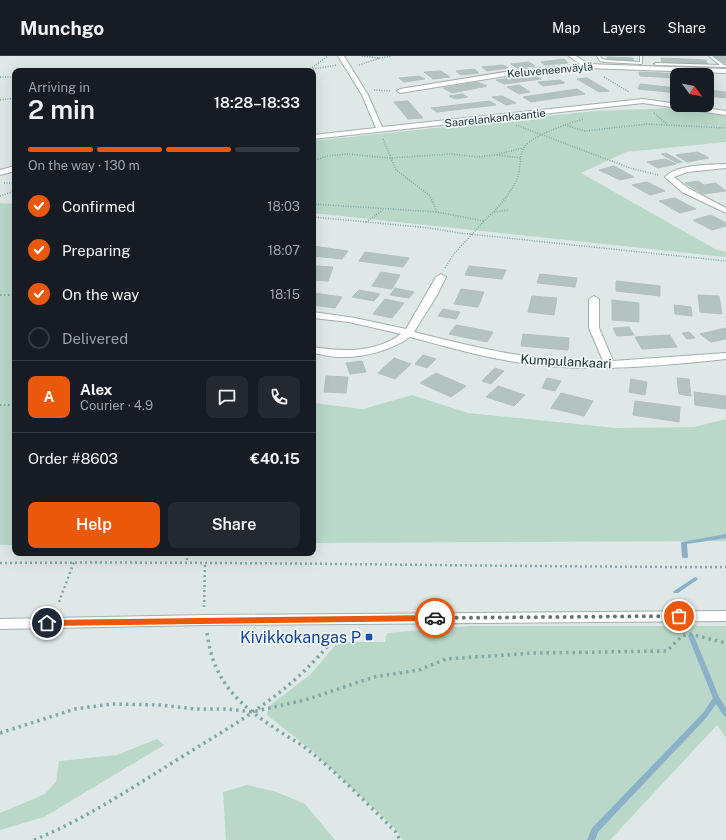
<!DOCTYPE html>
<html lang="en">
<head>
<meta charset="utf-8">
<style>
  :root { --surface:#171b24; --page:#242831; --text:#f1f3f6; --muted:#9ea1a6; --line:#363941; --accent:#ea580c }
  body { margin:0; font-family:"Public Sans",sans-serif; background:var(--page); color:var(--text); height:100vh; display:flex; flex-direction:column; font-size:15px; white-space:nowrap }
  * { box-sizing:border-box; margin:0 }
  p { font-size:13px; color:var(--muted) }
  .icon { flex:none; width:22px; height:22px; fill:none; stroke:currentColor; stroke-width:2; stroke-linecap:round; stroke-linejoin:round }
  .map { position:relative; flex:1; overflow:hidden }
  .sheet { position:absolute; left:12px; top:12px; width:304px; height:488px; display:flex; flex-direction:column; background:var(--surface); border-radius:8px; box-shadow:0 4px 16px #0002 }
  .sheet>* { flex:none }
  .needle { width:26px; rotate:122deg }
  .tools { position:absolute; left:670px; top:12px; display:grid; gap:8px }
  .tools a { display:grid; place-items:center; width:44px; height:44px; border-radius:8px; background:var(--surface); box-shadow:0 4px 16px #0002; font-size:20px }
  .pin { position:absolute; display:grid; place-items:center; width:34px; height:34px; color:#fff; margin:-17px; border:2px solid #fff; border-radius:50%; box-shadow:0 1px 4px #0007 }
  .courier { position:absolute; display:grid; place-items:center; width:40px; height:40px; margin:-20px; border:3px solid #ea580c; border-radius:50%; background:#fff; color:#222; box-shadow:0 1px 5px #0007 }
  .overview em { font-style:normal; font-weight:600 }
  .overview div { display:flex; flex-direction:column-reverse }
  .overview { display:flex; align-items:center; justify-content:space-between; height:68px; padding:0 16px }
  h1 { font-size:26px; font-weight:600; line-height:30px }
  .bar { display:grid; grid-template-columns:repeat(4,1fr); gap:6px 4px; align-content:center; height:48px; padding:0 16px }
  .bar i { height:5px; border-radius:3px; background:var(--line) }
  .bar .current { background:var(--accent) }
  .bar p { grid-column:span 4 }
  .line { display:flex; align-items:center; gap:10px; padding:0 16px; border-top:1px solid var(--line) }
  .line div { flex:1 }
  .round { display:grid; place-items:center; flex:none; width:42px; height:42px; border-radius:8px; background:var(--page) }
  ol { padding:0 16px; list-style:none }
  li { display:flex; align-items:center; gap:12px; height:44px }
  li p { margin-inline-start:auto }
  li .icon { padding:4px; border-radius:50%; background:var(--accent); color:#fff; stroke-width:4 }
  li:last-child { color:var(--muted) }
  li i { width:22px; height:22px; border:2px solid var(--line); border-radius:50% }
  .primary-button { display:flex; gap:8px; margin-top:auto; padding:8px 16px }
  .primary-button a { flex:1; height:46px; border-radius:8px; background:var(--accent); color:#fff; font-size:16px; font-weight:600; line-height:46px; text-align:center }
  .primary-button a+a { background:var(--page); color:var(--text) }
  header { display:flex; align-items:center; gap:24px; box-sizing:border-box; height:56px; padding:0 20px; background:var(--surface); border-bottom:1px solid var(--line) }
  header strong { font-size:19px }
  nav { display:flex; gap:22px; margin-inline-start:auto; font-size:14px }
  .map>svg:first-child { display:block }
  .green { fill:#b9d8c9 }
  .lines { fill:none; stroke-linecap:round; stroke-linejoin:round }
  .stream { fill:#8bb1c9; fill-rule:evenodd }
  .building { fill:#b4c3c0; stroke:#b2c1be }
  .service-casing { stroke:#a2afae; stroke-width:2 }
  .minor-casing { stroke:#a2afae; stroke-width:2 }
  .tertiary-casing { stroke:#a2afae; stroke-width:2 }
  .path-far3 { stroke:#82a9a6; stroke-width:1.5; stroke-dasharray:1 1.5; stroke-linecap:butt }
  .path-far2 { stroke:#82a9a6; stroke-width:2; stroke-dasharray:1.5 2.5; stroke-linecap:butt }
  .path-far1 { stroke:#82a9a6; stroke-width:2.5; stroke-dasharray:2 3; stroke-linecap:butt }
  .path { stroke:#82a9a6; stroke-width:3.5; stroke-dasharray:2.5 4; stroke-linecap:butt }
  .service { fill:#fff; fill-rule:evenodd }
  .minor { fill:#fff; fill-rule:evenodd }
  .tertiary { fill:#fff; fill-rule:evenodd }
  .route { fill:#ea580c }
  .done { stroke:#637474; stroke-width:4; stroke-dasharray:0 7.2 }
  .transit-dot { fill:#1a4fb4; stroke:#eef5f4; stroke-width:1.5 }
  .labels { text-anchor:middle; stroke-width:3.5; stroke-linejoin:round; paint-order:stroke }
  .far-street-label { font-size:11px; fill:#213636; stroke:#eef5f4 }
  .street-label { font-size:13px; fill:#213636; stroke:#eef5f4 }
  .near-transit-label { font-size:16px; fill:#164399; stroke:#eef5f4; text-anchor:end }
</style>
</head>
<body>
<header>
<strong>Munchgo</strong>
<nav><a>Map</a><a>Layers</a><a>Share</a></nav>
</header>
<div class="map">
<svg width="726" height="784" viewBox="0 0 726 784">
  <rect width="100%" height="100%" fill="#dee8e6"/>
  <path class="green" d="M675,52l51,8v26l-100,10 -45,21 134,76 11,3v5l-413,-44v-72l282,-30z
    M0,147l15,1v341h-15z
    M412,339l56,18 148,15 78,-1 32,-8v122l-413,2v-140l50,6z
    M471,570h255v112l-9,-13 -107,115h-207l-7,-11 -85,-79 -44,-35 2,-9 41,-31 28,-33h47l2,-9z
    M157,683l7,6 -120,72 -44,13v-17l45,-19 11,-12 3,-21 58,-6z
    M247,729l30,7 28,12 30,36h-109l-3,-48z"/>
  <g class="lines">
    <path class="stream" d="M726,478v4l-39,6 1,13 -1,1h-4l-1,-1 -1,-14 1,-1z
      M695,521l2,1 1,1 -1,1 -19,13h-4l-1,-1 1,-1z
      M689,578h4l1,2 25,61 7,11v9l-2,-1 -8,-12 -9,13 -109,115 -3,8h-8l5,-12 111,-115 10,-15 -25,-62z"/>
  </g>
  <path class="building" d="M713,0h11l2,1v6h-3z
    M607,1l26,1 1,4 -27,-2z
    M661,2l45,2 2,5 -46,-2z
    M564,3l4,4 -23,2 -4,-3z
    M529,6l6,4 -18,2 -6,-4z
    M503,9l5,3 -21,3 -5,-4z
    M474,13l5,4 -18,2 -5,-4z
    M441,15l9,6 -17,2 -9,-7z
    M639,16l66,3h-28v3l-37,-2z
    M533,19l8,4 -37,5 -8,-4z
    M419,20l6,3 -21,3 -5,-4z
    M587,22l22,13 -10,1 -22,-13z
    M560,24l5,3 -22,3 -5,-4z
    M477,26l10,4 -35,7 -9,-5z
    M640,28l37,4v5l-39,-4z
    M519,29l11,7 -11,2 -12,-7z
    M577,33l8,5 -54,8 -8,-5z
    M708,34l18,2v6l-19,-2z
    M462,38l6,3 -13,2 -6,-3z
    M502,40l14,7 -10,2 -14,-8z
    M408,45l15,17 -15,1 -14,-17z
    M490,45l6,4 -59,7 -6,-4z
    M698,96l11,6 -22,4 -11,-7z
    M666,97l16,9 -5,1 -16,-9z
    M665,103l11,5 -18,4 -11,-6z
    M614,110l20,11 -14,3 -21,-10z
    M698,125l6,4 12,-2 10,8 -23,3 -18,-11z
    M647,126l18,9 -15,4 -18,-10z
    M675,142l21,11 -16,4 -21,-12z
    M711,159l15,8v3l-14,4 -19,-10z
    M313,190l35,5 -6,8 -29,-3z
    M365,196l44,6 -6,9 -44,-6z
    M315,210l18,1 -5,14 -15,-1v-8z
    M469,210l37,4 -4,9 -37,-4z
    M381,216l19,3 -8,14 -20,-3z
    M540,218l37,4 -2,9 -38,-4z
    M616,225l44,5v10l-44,-5z
    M395,232l19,4 -5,6 -19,-3z
    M461,233l23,3 -6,15 -24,-3z
    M359,234l21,4 -6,7 -22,-4z
    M313,237l29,4 -7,11 -22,-3z
    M698,239l21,1 3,18 -22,-2z
    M532,240l25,2 -3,17 -26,-3z
    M385,243l19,4 -12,15 -19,-4z
    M612,244l27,3v19l-27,-2z
    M674,249l17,2 1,9 -17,-2z
    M443,253l17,3 -4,7 -18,-3z
    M456,269l37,7 -6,10 -38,-8z
    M629,271l5,8 -17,1 -4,-8z
    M726,272v11l-15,3 -11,-8z
    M689,276l6,6 -8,1 -5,-6z
    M523,278l46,4 -1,12 -47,-4z
    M670,279l7,12 -35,2 -7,-12z
    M423,299l13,4 -9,9 -12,-4z
    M394,302l17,6 -16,15 -17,-6z
    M362,305l4,11 -16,2 -4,-11z
    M495,312l9,3 -13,13 -9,-3z
    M436,317l30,13 -15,11 -31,-14z
    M326,320l22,1 -2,16 -22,-1z
    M547,322l14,3 -6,10 -13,-3z
    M677,322l12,1 2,17 -12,-2z
    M631,323l16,3 -2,13 -16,-3z
    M498,330l27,9 -11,11 -28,-9z
    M694,336l32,4v13l-31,-4z
    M561,337l32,8 -9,15 -33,-8z
    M635,345l45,6 -1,15 -46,-7z"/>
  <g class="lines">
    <g class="service-casing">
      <path id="service" d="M597,0h3l2,3 4,1 34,2v-6h2v7l-1,1 -35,-2 -6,-1z
        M709,0h3l12,9h2v2l-70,-2 -2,-1 2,-1 64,2z"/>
    </g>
    <g class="minor-casing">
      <path id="minor" d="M338,0h6l24,39 14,32 261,-28 83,12v4l-83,-12 -330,36v-4l63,-7 -14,-33z
        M569,0h7l12,8 138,5v4l-139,-5 -70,6 -117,19 -3,-2 3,-2 117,-19 64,-5z
        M726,108v4l-39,4 -13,5 14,11 38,20v5l-44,-21 -17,-15c12,-13 44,-12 61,-13z
        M15,110v5l-15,4v-5z
        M441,218l5,3 -9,18 -23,37c63,16 124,31 189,29l-14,-33v-29l5,-3 5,3v29l14,33 113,-8v6c-67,7 -136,14 -203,4 -38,-5 -75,-16 -113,-26 -20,14 -47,21 -72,20 -8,0 -17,-3 -25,-4v-6c30,5 62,6 88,-13l-52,-12 -36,-4v-6l42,6 51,11 30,-52z"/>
    </g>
    <g class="tertiary-casing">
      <path id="tertiary" d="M726,555v10l-520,4 -206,4v-10l206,-4z"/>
    </g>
    <path class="path-far3" d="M362,0l18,2 12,-2
      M359,9l21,-7
      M310,13l18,-13
      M303,15l33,-6
      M0,21h15
      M604,21l25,15
      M374,34l17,1
      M0,44l15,-2
      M654,57l13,11
      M516,69l114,43 28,7
      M565,69l20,6 62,-7 79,4
      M383,83l13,31 34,26 7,16 47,9
      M497,99l24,3
      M313,105l14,-5 20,-2 43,4 62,-4 25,3 18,-2 28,-7
      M4,127h11
      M0,140l15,-5
      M313,148l124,8
      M494,156c9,-11 19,-22 24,-36 3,-10 1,-21 7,-30 7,-10 46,-24 59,-27
      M313,161l117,11 29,5 267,28
      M366,166l17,-12
      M445,212l8,-13 35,-38 6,-5 14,-2"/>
    <path class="path-far2" d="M0,239h15
      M0,349h15"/>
    <path class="path-far1" d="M187,497v10
      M0,507c242,-2 484,4 726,4
      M59,546l15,-40
      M204,551l1,-44"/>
    <path class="path" d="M207,577c7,52 34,73 75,100 9,6 18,10 26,17 31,24 59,54 87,81l5,9
      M0,677l75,-24 37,-5 49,1 34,4h33l24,3 53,-12 69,-23 45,-7 27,-11 89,-6 132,-2 15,-15 8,-2 36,9
      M34,784c49,-20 93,-49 138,-77 62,-39 118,-68 163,-126"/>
    <use href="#service" class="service"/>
    <use href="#minor" class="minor"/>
    <use href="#tertiary" class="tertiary"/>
  </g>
  <path class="route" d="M435,559l4,3 -4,3 -388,5 -4,-3 4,-3z"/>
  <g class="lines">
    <path class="done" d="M435,562l244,-2"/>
  </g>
  <rect class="transit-dot" x="365" y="577" width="8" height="8" rx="2"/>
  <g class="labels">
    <g class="far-street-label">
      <text transform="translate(550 14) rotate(-5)" y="4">Keluveneenväylä</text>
      <text transform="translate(495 62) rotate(-6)" y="4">Saarelankankaantie</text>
    </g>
    <g class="street-label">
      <text transform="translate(566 305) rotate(3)" y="5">Kumpulankaari</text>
    </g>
    <g class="near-transit-label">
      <text x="361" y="587">Kivikkokangas P</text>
    </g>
  </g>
</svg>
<div class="tools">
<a><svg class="needle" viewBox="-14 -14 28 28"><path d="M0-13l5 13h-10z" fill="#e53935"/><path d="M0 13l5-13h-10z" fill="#9ea1a6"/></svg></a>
</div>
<div class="pin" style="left:679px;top:560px;background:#ea580c"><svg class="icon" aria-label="bag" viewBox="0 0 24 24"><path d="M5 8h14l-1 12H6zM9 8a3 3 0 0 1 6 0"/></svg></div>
<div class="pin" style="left:47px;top:567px;background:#1f2937"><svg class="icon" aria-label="home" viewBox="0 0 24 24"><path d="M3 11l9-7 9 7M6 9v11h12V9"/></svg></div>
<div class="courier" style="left:435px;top:562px"><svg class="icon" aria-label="car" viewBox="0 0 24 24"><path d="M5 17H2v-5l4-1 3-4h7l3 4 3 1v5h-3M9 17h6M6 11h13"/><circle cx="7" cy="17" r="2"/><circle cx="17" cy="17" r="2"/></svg></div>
<section class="sheet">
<div class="overview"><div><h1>2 min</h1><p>Arriving in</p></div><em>18:28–18:33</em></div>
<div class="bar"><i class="current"></i><i class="current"></i><i class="current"></i><i></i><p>On the way · 130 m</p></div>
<ol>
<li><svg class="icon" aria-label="check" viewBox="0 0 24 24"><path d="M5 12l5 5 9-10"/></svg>Confirmed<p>18:03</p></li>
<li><svg class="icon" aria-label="check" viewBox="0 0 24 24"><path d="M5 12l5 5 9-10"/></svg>Preparing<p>18:07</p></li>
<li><svg class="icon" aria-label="check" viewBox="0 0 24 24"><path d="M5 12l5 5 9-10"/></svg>On the way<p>18:15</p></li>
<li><i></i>Delivered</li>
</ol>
<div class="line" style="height:72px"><b class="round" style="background:var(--accent);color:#fff">A</b><div><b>Alex</b><p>Courier · 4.9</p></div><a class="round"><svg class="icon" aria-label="chat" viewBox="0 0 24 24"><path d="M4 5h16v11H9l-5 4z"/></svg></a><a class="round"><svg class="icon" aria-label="phone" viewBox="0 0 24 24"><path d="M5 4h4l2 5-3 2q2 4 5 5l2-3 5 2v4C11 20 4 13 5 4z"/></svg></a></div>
<div class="line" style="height:52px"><div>Order #8603</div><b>€40.15</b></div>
<div class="primary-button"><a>Help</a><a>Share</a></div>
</section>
</div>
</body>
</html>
